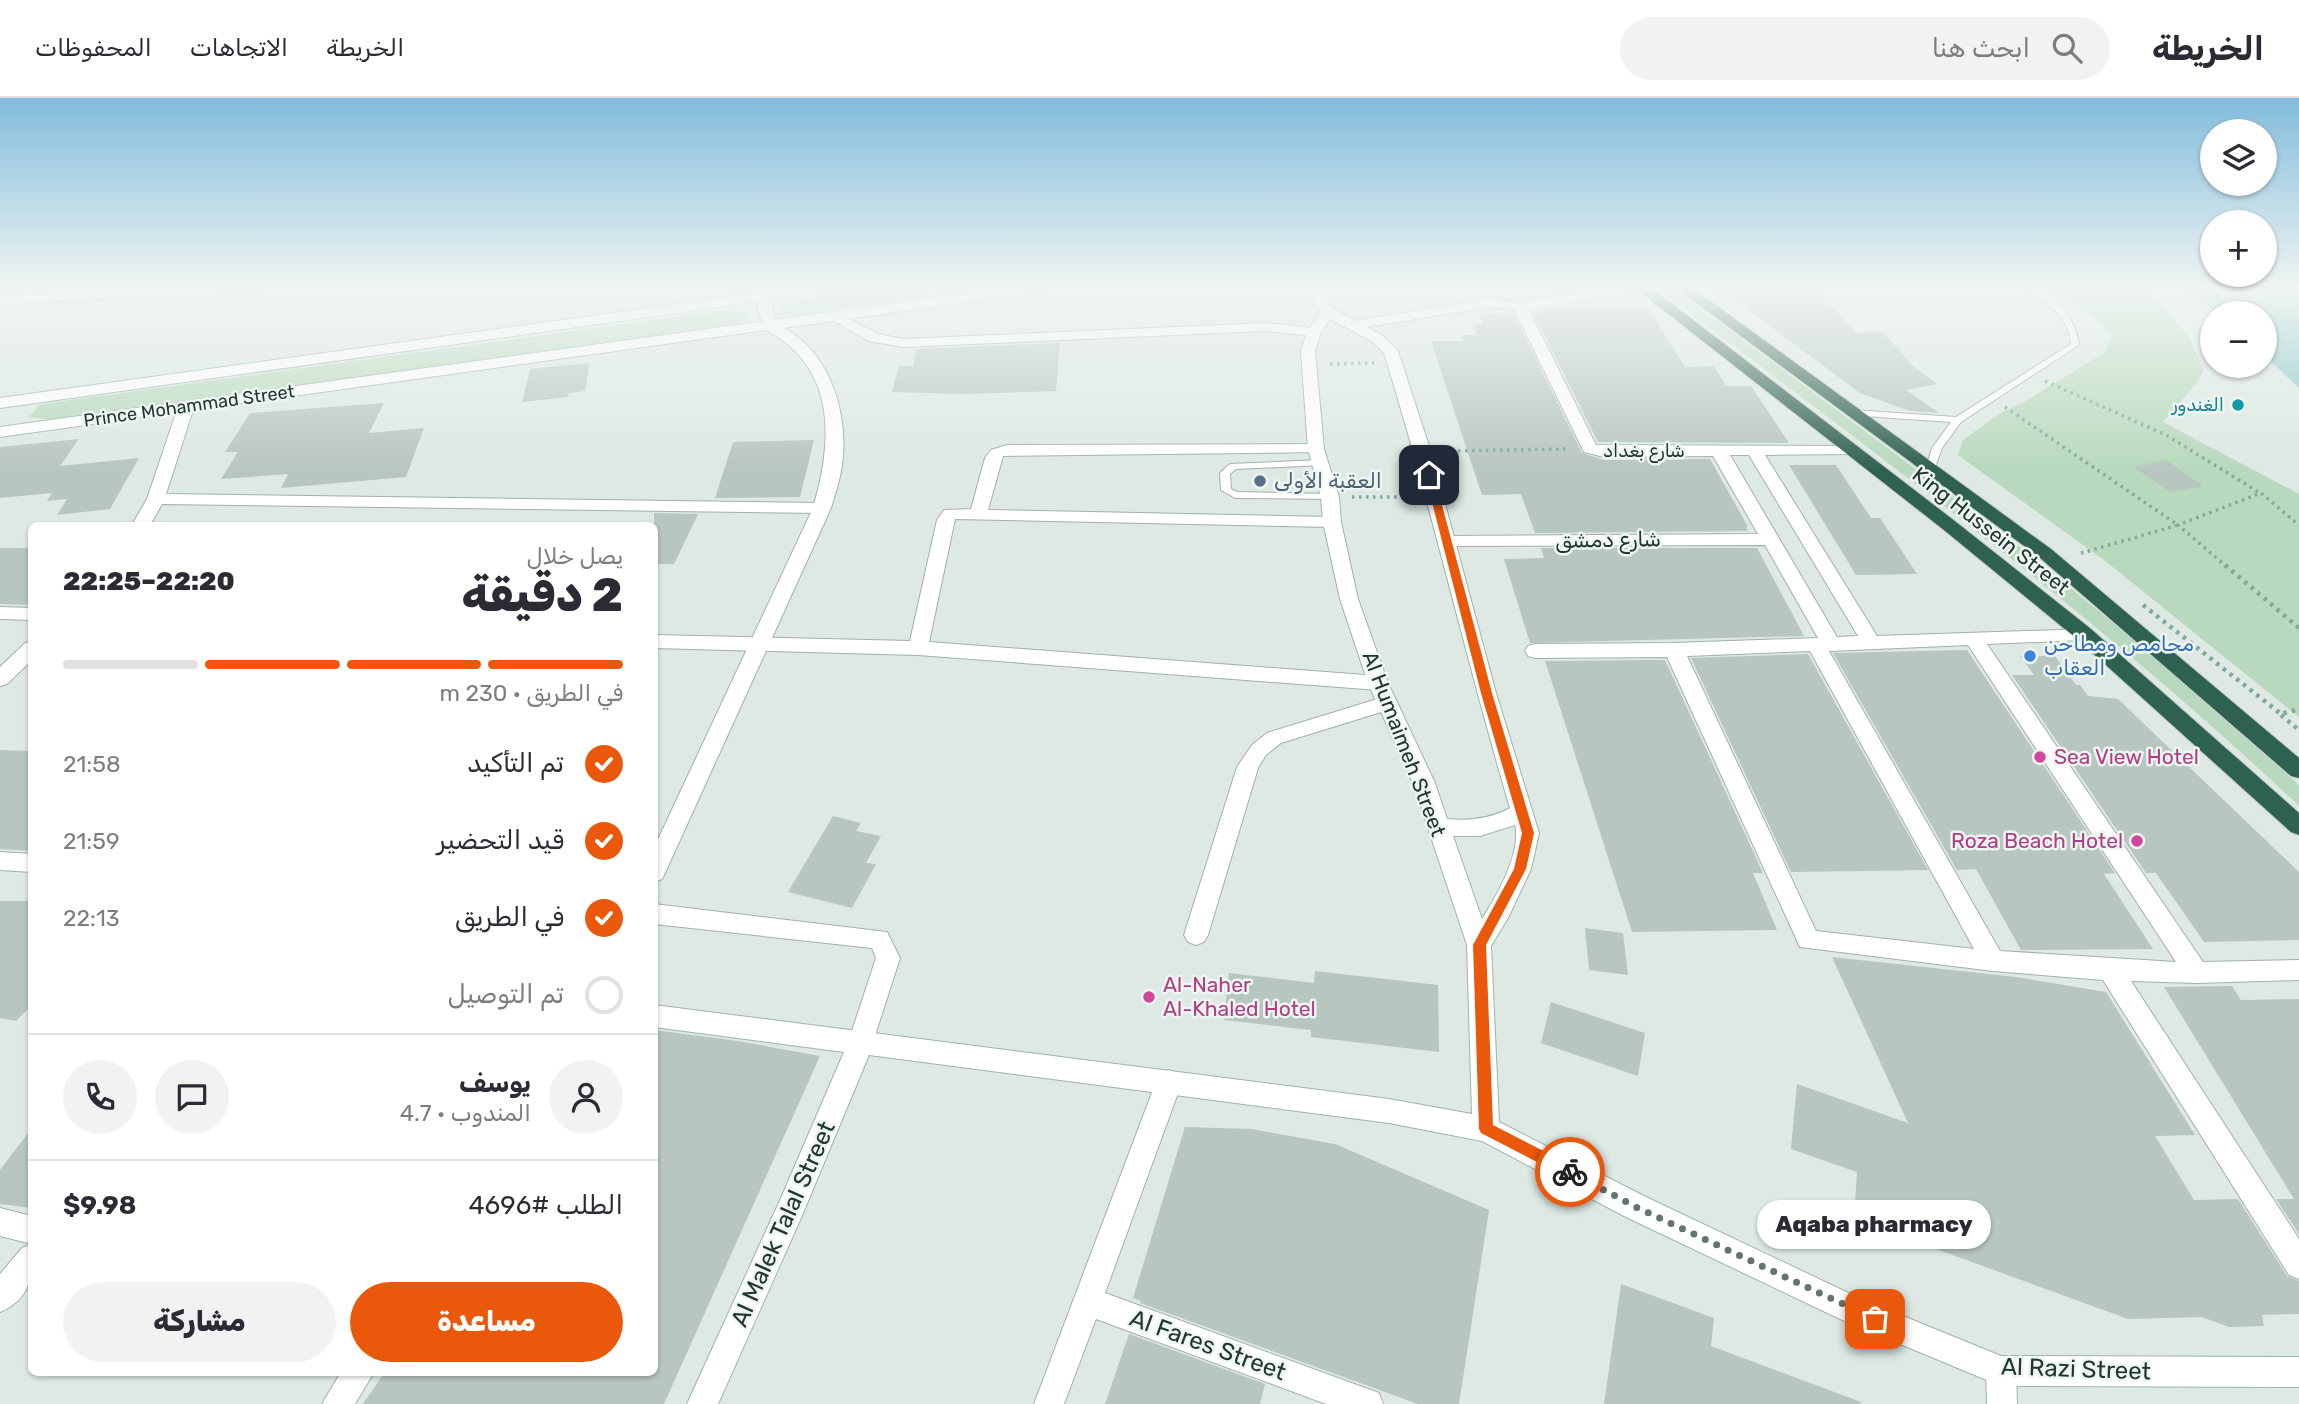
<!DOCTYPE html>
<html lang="ar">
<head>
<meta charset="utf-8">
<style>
  :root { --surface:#fff; --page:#f2f2f3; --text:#2b2b33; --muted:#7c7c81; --line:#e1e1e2; --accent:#ea580c }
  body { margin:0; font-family:Rubik,"Noto Naskh Arabic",sans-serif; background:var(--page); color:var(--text); direction:rtl; height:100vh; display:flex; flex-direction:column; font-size:26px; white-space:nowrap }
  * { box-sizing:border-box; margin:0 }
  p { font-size:23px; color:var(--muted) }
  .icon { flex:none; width:38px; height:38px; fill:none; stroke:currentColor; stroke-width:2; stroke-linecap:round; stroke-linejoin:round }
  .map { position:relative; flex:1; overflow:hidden; direction:ltr }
  .side { position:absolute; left:28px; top:424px; width:630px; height:854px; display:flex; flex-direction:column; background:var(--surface); border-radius:10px; box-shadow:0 2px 5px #0004; direction:rtl }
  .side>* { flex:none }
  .tools { position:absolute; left:2200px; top:21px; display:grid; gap:14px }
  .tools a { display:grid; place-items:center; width:77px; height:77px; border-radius:50%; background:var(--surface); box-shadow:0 2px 5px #0004; font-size:35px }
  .pin { position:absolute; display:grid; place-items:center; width:60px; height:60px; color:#fff; margin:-30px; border-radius:14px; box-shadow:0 4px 10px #0006 }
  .courier { position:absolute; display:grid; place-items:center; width:70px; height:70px; margin:-35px; border:5px solid #ea580c; border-radius:50%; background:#fff; color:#222; box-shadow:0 2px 9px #0007 }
  .bubble { position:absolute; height:49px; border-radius:24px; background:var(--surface); box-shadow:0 2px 5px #0004; font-size:23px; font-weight:800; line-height:49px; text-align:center; direction:rtl }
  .summary em { font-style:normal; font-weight:800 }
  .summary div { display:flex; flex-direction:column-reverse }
  .summary { display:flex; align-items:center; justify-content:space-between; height:119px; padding:0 35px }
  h1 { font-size:46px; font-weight:800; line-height:52px }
  .bar { display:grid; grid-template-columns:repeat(4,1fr); gap:10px 7px; align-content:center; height:84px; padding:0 35px }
  .bar i { height:9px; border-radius:5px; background:var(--line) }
  .bar .current { background:var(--accent) }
  .bar p { grid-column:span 4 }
  .line { display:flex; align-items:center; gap:18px; padding:0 35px; border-top:2px solid var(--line) }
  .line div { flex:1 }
  .round { display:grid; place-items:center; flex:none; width:74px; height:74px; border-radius:37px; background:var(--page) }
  ol { padding:0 35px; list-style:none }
  li { display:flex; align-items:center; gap:21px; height:77px }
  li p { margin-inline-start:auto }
  li .icon { padding:7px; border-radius:50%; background:var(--accent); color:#fff; stroke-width:4 }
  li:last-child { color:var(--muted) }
  li i { width:38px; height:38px; border:4px solid var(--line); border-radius:50% }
  .primary-button { display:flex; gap:14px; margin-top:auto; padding:14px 35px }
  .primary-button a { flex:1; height:80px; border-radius:42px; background:var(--accent); color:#fff; font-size:28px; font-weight:800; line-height:80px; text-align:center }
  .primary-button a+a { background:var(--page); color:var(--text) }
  header { display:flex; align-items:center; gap:42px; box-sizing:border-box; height:98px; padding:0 35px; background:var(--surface); border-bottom:2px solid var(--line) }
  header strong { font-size:33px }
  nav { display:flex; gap:38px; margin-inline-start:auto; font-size:24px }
  .search { width:490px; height:63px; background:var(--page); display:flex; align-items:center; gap:18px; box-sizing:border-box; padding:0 24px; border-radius:38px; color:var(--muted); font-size:26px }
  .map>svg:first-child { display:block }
  .green { fill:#b8d9bd }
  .water { fill:#89c7ca }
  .building { fill:#b7c6be }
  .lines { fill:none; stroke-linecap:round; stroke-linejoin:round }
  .lane-casing { stroke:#a2b0a9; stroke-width:2 }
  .street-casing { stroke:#a2b0a9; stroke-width:2 }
  .secondary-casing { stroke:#9eb3a9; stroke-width:2 }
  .highway-casing { stroke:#bcc3c0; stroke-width:2 }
  .path-far1 { stroke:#81aa98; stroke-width:3.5; stroke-dasharray:2.5 4.5; stroke-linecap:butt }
  .path { stroke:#81aa98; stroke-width:4.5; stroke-dasharray:3.5 5; stroke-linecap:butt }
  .lane { fill:#fff; fill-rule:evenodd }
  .street { fill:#fff; fill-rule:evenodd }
  .secondary { fill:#fff; fill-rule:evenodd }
  .highway { fill:#2f6151; fill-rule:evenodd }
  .route { fill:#ea580c }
  .done { stroke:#63756d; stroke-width:7; stroke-dasharray:0 12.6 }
  .culture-dot { fill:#0f9aa8; stroke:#eef6f1; stroke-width:2.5 }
  .service-dot { fill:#5c6f8a; stroke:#eef6f1; stroke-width:2.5 }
  .shop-dot { fill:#3f7fe0; stroke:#eef6f1; stroke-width:2.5 }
  .hotel-dot { fill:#d1479c; stroke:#eef6f1; stroke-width:2.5 }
  .labels { text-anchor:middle; stroke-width:5; stroke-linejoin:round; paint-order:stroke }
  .far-culture-label { font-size:18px; fill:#0d838f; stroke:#eef6f1; text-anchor:end }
  .far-street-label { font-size:18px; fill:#21372e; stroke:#eef6f1 }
  .service-label { font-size:21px; fill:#4e5e75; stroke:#eef6f1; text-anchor:start }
  .street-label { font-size:21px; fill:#21372e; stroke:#eef6f1 }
  .shop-label { font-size:21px; fill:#366cbe; stroke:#eef6f1; text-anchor:start }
  .hotel-label { font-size:21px; fill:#b23c85; stroke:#eef6f1; text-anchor:start }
  .near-street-label { font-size:24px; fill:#21372e; stroke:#eef6f1 }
</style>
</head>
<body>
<header>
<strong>الخريطة</strong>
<div class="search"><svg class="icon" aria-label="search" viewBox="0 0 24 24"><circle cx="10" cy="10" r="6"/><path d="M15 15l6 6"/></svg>ابحث هنا</div>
<nav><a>الخريطة</a><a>الاتجاهات</a><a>المحفوظات</a></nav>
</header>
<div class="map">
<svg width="2299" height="1306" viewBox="0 0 2299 1306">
  <rect width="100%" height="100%" fill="#dee9e3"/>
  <path class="green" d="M881,189h47l1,3 -10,7 -119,18 -17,-1 -3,-4 7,-8z
    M1656,189h16l353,264 104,85 170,149v21c-201,-190 -423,-352 -643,-519z
    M2055,189h85l16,13 32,35 16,36 -8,13 -33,38 136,72v223l-195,-157 -146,-105 5,-15 37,-27 24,-11 80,-49 7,-16 -14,-18z
    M727,212l21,3v5l-20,8 -676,94 -23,-3 10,-12 17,-3z"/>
  <path class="water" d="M2184,189h115v101l-34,-32 -1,-43h-47z"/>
  <path class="building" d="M1814,190l43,45 26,-1 31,35 23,17 -31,6 33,23 -29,-2 -50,-18 -137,-102z
    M1647,208l38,61 29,-1 12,20h25l38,57 -191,-1 -64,-128 20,-6z
    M1514,216l68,139 22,7 106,-1 38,68h-2l2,4 -213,2 -14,-39 -39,1 -51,-154h33l-2,-6h15l-4,-11h10l-4,-9z
    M1060,245l-4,48 -93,3 -71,-2 7,-26h14l3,-17z
    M590,265l-5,28 -16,2 -1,4 -46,5 8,-33z
    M384,305l-15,30 55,-5 -18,49 -125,11 7,-14 -67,5 17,-27h-13l25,-39z
    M79,341l-19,27 79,-8 -29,51 -53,6 10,-16 -20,2 5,-8 -52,5v-51z
    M814,342l-14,57 -85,1 18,-56z
    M2166,362l37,26 -33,6 -36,-25z
    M1789,367h47l35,53h9l37,56 -61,1z
    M654,415l44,1 -24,50h-20z
    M0,450h32v57l-32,-1z
    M1541,450h216l47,88 -274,7 -26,-84 40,-1z
    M1967,552l148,223 -11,1 49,75 -132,1 -45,-81 -19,1 -124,-217z
    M1808,556l120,216 -137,2 -100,-214z
    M2020,558h35l21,29h4l8,11 30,3 181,173v68l-95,2 -48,-69h-10l-134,-198h22z
    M1665,562l98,213h-10l24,57 -145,2 -87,-271z
    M0,652l32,1v100l-32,-2z
    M833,718l28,7 -5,8 25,5 -15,27 10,1 -24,44 -64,-16z
    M0,803h32v104l-16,16 -16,-3z
    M1585,830l38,5 5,42 -39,-5z
    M1832,859l184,20 90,15 89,143 -40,1 39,64 44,-1 49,77 12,5v33l-37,1 2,11 -35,1 -27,-10 -74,2 -274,-100 3,-47 -66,-23 6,-65 111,39z
    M1315,873l123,14 1,67 -128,-15v-7l-87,-10 5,-47 85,10z
    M2232,888l9,14 58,-1v235l-23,-35h18l-130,-212z
    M1551,904l94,31 -7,43 -97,-33z
    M654,932l84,11 82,15 -156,348h-301l22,-32h269z
    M1185,1029l66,2 84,15 154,66 -30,194h-41l-278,-101 1,-2 -8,-3z
    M32,1030v80l-32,-4v-34z
    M1621,1186l93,34 -3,28 150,56 -1,2h-256z
    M1129,1236l136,50 -5,20h-155z"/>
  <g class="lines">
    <g class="lane-casing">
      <path id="lane" d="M2026,189c28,0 50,33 53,58l-118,77 -19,26 -8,22h-6l-2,-2 6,-20 19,-26 -102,-7v-4l3,-1 104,7 115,-73c-4,-32 -23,-38 -45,-57z
        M1321,362l5,3 -2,2 -88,4 -6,5 1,15 6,3 93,2 5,3 -1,2 -99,-1 -14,-8 -1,-17 10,-9z"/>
    </g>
    <g class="street-casing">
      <path id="street" d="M169,189h98l-7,4 -260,13v-8z
        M753,189h14l10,39 -2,3h-10l-2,-3z
        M1610,189h36l-7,4 -110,19 67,135 259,1 2,3 -8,5 -84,1 112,181 214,-7 3,5 -3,5 -7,1 -97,4 216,318 96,-2v20l-102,3 -66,-2 168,258v40l-10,-4 -186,-295 -110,-9 -193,-24 -133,-290 -132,1 -7,-2 -3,-5 3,-5 7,-2 139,-1 144,-5 -53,-93 -324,1 -3,-4 9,-6 311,-2 -45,-78 -109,1 -20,-5 -70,-143 -25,-2 -135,22 -7,-4 7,-4 135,-22 33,3zM1730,357h19l109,181 -21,1zM1968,547l208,317 -176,-11 -171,-300zM1810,553l164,298 -158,-18 -129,-275z
        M837,215l41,21 25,5 363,-16 48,5 7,4 -7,4 -48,-5 -363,16 -34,-6 -37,-21 -2,-3z
        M186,304l8,5 -28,87 656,9 9,5 -9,5 -660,-9 -12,21h-18l15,-26 31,-92z
        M1316,346l8,5 -2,3 -319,4 -15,54 344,7 9,5 -9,5 -377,-8 -26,123 449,34 7,2 3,5 -3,5 -7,2 -460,-35 -264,-7v-13l256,6 27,-121 7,-10 27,-1 14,-51 6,-8 16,-5z
        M0,509l32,1v12l-32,-1z
        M32,544v18l-25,24 -7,2v-19l25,-24z
        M1387,598l7,2 3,5 -3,5 -113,35 -15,12 -8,13 -50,167 -4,7 -8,3 -8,-3 -4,-7 53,-168 15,-22 15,-12z
        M0,754l32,2v18l-32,-2z
        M654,806l233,28 13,26 -30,93 -9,3 -9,-3 -4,-8 28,-85 -4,-10 -218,-24z
        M1169,972l9,4 4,8 -77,211 263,96 11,4 4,11h-57l-230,-85 -32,85h-30l122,-322 4,-8z
        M0,1110l32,8v28l-32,-8z
        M32,1146c0,30 1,54 -32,68v-38l22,-26z
        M2001,1258l11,4 4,11 1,33h-30l-1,-33 4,-11z"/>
    </g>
    <g class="secondary-casing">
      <path id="secondary" d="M801,189h40l-7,4 -834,117v-10z
        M1011,189h40l-7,4 -260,37c47,26 65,86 58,138 -2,14 -7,28 -11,42l-166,365 -3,6 -8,3v-34l159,-340c20,-68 24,-140 -47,-178l-766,107v-10z
        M1304,189h14l15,22 50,27 15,15 33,101 65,241 43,140 -8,36 -23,49 -17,28 8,176 147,75 213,101 142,58 298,1v30l-298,-1 -161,-67 -214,-102 -144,-76 -93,-18 -520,-68 -68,163 -83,186h-31l94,-206 63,-146 -190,-25v-22l735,94 83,15 -5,-169 -54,-162 -45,-100 -28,-84 -17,-77 -2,-25 -13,-48 -7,-98 6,-19 14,-20zM1330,221l43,23 11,11c47,150 81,304 126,455 -20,11 -41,13 -63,11l-12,-36 -47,-100 -30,-84 -17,-77 -2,-25 -15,-48 -9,-98 6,-19zM1515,727c7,27 -19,72 -33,94l-29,-83h27z
        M341,1274h33l-19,32h-33z"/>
    </g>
    <g class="highway-casing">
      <path id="highway" d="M1634,189h16l306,235 135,107 208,184v22l-8,-3 -214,-193 -133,-109z
        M1675,189h16l360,262 248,209v20l-8,-2 -252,-219z"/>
    </g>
    <path class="path-far1" d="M1714,190l12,-1
      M1330,266l44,-1
      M2045,283l121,54 94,58
      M2005,309l173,118 -100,29
      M1444,353l124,-2
      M1352,399h62
      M2227,469l-49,-42 83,-32 38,32"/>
    <path class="path" d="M2225,467l74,63
      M2143,507l138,109 18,-5
      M2281,617l18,15"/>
    <use href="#lane" class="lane"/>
    <use href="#street" class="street"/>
    <use href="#secondary" class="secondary"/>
    <use href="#highway" class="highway"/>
  </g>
  <linearGradient id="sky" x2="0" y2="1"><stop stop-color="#82bcdc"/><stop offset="0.51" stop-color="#f0f5f2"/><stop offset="1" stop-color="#f0f5f2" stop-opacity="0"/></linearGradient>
  <rect width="2299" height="372" fill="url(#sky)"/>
  <path class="route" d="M1429,374l5,3 58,218 42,140 -8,36 -40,76 7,180 82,42 2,5 -2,5 -5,2 -89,-46 -2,-4 -6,-184 41,-76 8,-36 -41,-140 -56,-218z"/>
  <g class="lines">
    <path class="done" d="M1570,1074l66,35 239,112"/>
  </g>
  <circle class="culture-dot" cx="2238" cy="307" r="7"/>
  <circle class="service-dot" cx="1260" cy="383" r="7"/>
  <circle class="shop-dot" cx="2030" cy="558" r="7"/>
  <g class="hotel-dot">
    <circle cx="2040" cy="659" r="7"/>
    <circle cx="2137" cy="743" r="7"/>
    <circle cx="1149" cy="899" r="7"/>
  </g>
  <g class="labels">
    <g class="far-culture-label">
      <text x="2224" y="313">الغندور</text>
    </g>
    <g class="far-street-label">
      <text transform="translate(189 308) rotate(-8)" y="6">Prince Mohammad Street</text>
      <text x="1644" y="359">شارع بغداد</text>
    </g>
    <g class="service-label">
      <text x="1274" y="390">العقبة الأولى</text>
    </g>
    <g class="street-label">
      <text transform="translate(1991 433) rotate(38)" y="7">King Hussein Street</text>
      <text transform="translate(1608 442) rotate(-1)" y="7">شارع دمشق</text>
      <text transform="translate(1404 646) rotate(69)" y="7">Al Humaimeh Street</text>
    </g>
    <g class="shop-label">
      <text x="2044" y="553">محامص ومطاحن<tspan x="2044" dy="24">العقاب</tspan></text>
    </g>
    <g class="hotel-label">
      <text x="2054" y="666">Sea View Hotel</text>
      <text x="2123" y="750" text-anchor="end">Roza Beach Hotel</text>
      <text x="1163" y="894">Al-Naher<tspan x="1163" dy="24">Al-Khaled Hotel</tspan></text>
    </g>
    <g class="near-street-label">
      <text transform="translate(783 1126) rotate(-66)" y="8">Al Malek Talal Street</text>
      <text transform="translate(1208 1247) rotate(20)" y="8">Al Fares Street</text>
      <text transform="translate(2076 1271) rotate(2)" y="8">Al Razi Street</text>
    </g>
  </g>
</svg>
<div class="tools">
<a><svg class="icon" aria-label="layers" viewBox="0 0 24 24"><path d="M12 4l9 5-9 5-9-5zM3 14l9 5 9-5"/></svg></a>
<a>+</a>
<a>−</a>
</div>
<div class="pin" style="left:1875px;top:1221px;background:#ea580c"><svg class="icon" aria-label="bag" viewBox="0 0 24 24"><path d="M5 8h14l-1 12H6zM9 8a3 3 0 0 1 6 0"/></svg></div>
<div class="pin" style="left:1429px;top:377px;background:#1f2937"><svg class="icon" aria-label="home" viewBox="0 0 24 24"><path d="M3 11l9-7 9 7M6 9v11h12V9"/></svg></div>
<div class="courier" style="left:1570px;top:1074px"><svg class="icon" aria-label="bike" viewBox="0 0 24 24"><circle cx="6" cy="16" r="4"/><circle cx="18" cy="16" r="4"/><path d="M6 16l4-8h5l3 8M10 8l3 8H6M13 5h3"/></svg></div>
<div class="bubble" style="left:1757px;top:1102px;width:234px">Aqaba pharmacy</div>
<section class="side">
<div class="summary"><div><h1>2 دقيقة</h1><p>يصل خلال</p></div><em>22:20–22:25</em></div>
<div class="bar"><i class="current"></i><i class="current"></i><i class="current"></i><i></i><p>في الطريق · 230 m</p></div>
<ol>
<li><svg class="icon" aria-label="check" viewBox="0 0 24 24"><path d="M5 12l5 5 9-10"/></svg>تم التأكيد<p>21:58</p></li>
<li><svg class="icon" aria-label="check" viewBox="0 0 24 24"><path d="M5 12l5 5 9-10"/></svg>قيد التحضير<p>21:59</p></li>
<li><svg class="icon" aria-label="check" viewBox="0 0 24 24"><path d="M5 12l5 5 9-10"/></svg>في الطريق<p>22:13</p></li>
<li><i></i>تم التوصيل</li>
</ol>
<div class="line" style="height:126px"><a class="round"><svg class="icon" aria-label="person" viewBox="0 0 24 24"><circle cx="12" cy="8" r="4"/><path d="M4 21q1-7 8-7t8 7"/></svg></a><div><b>يوسف</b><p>المندوب · 4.7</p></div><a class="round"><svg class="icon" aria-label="chat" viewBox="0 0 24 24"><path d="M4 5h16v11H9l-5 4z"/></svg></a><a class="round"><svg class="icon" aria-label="phone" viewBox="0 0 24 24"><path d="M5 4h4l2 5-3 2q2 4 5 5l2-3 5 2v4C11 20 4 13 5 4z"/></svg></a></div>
<div class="line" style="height:91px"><div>الطلب #4696</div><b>$9.98</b></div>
<div class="primary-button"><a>مساعدة</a><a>مشاركة</a></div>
</section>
</div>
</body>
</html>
